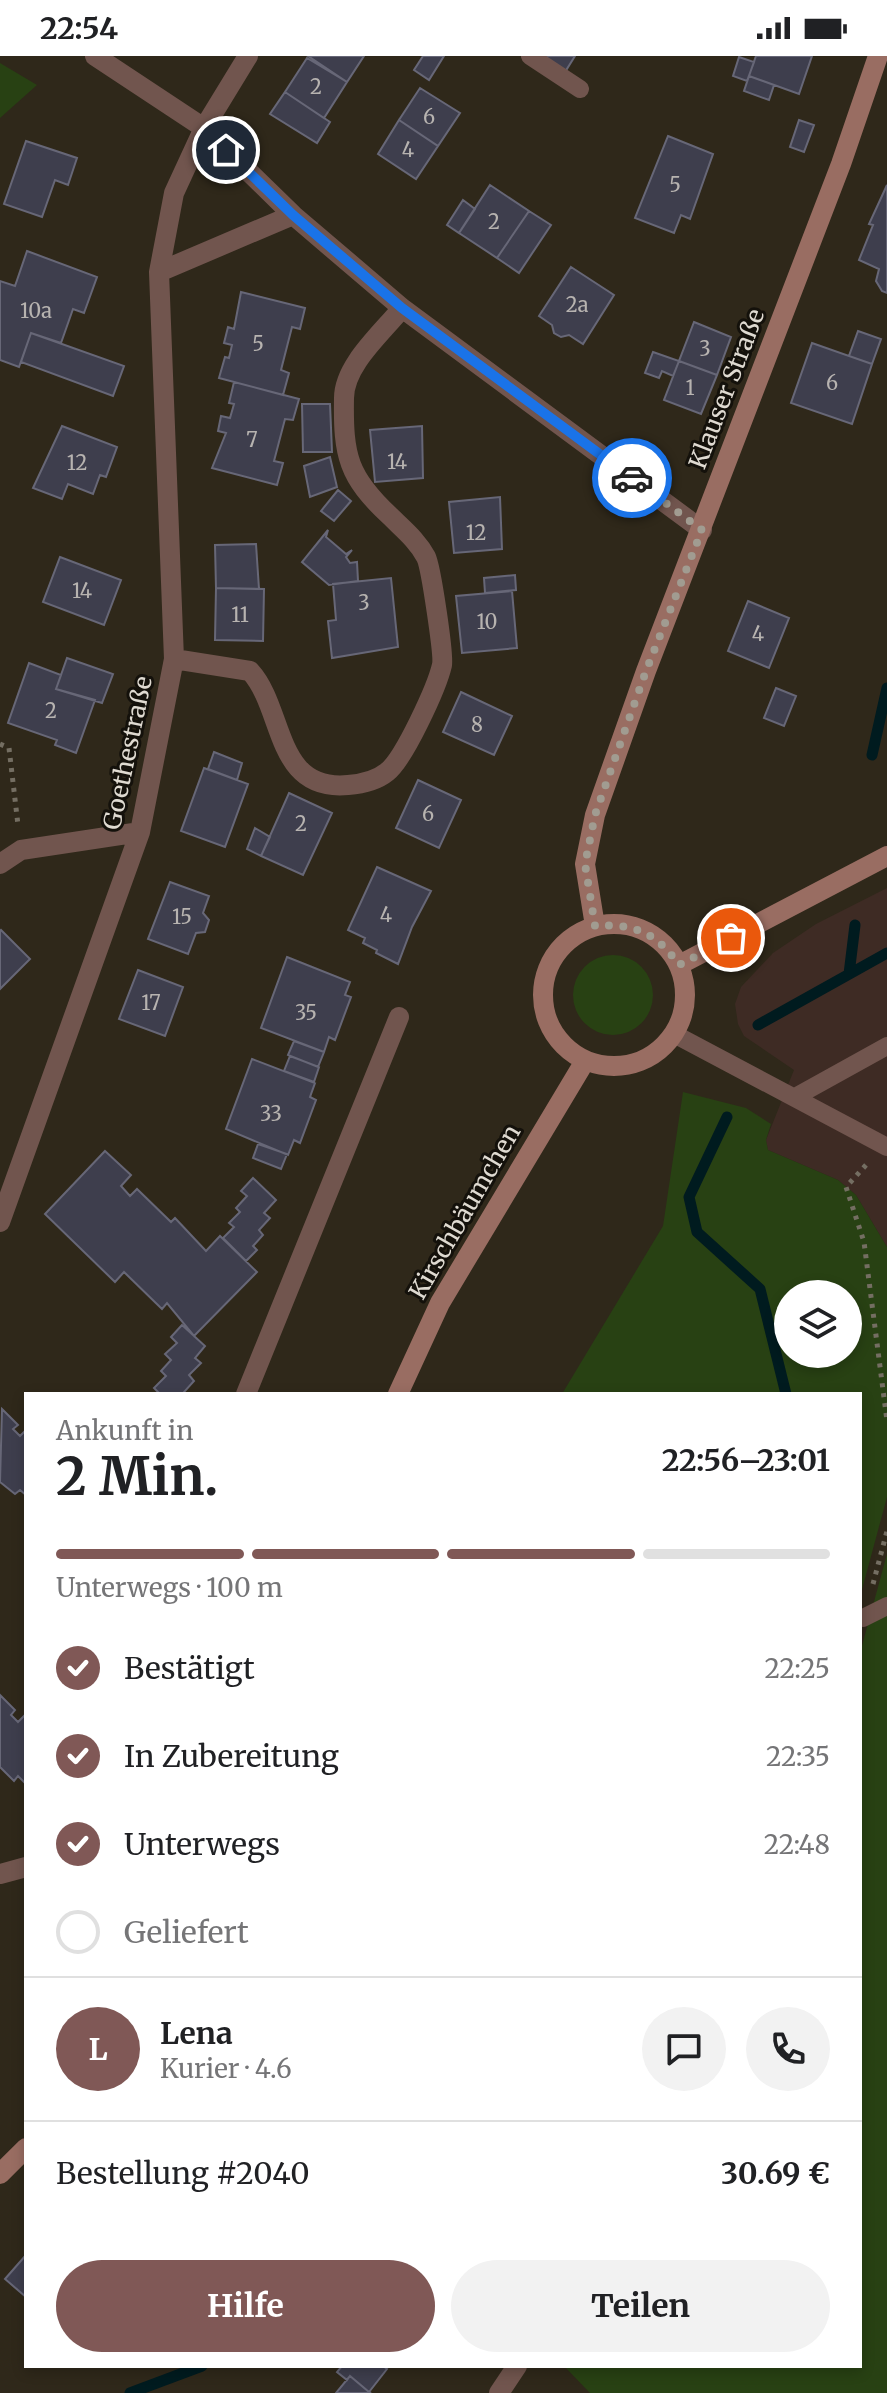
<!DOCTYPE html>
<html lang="de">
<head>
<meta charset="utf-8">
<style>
  :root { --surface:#fff; --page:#f2f2f2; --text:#202124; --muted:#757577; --line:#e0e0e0; --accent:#805856 }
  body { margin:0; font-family:Merriweather,serif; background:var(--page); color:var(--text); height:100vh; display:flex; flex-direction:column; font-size:30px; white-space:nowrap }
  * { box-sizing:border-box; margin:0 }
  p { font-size:26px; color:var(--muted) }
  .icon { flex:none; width:44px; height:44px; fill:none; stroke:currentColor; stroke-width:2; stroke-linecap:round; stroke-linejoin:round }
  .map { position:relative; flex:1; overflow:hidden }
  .side { position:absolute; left:24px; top:1336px; width:838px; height:976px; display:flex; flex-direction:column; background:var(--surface); border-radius:0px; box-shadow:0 4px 12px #0003 }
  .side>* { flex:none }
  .tools { position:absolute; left:774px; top:1224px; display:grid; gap:16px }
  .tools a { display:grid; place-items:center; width:88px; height:88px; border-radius:50%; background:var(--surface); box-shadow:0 4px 12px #0003; font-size:40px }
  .pin { position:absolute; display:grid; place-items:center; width:68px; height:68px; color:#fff; margin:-34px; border:4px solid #fff; border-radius:50%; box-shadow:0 2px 8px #0007 }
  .courier { position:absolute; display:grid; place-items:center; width:80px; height:80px; margin:-40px; border:6px solid #1a73e8; border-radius:50%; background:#fff; color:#222; box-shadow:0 2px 10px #0007 }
  .overview em { font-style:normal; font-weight:700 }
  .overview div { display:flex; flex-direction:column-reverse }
  .overview { display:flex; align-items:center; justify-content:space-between; height:136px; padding:0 32px }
  h1 { font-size:52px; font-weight:700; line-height:60px }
  .bar { display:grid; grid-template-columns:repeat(4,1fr); gap:12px 8px; align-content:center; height:96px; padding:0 32px }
  .bar i { height:10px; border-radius:6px; background:var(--line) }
  .bar .active { background:var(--accent) }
  .bar p { grid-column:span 4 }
  .line { display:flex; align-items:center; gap:20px; padding:0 32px; border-top:2px solid var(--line) }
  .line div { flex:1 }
  .round { display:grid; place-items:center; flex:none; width:84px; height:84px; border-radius:42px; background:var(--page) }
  ol { padding:0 32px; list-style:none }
  li { display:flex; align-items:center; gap:24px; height:88px }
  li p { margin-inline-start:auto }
  li .icon { padding:8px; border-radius:50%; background:var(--accent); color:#fff; stroke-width:4 }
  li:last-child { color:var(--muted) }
  li i { width:44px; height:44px; border:4px solid var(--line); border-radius:50% }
  .button { display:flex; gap:16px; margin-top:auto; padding:16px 32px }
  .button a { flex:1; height:92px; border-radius:48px; background:var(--accent); color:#fff; font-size:32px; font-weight:700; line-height:92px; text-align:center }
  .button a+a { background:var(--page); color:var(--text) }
  .status { display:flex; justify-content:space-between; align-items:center; height:56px; padding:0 40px; background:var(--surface); direction:ltr }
  .status svg { height:22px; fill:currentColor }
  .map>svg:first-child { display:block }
  .commercial { fill:#3e2b24 }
  .green { fill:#284113; fill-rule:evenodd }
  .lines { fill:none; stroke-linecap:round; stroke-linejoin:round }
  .stream { stroke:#001b1f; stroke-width:11 }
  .building { fill:#3e3e4d; stroke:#676777; stroke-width:2 }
  .path { stroke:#746e62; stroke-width:5; stroke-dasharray:4 6; stroke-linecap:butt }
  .lane { stroke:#71554e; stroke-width:18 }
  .street { stroke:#71554e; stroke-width:20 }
  .secondary { stroke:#996d62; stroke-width:20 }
  .done { stroke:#a19c91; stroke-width:8; stroke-dasharray:0 14.4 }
  .route { stroke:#1a73e8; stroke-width:10 }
  .labels { text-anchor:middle; stroke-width:6; stroke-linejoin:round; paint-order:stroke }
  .number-label { font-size:20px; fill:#b7b3b0 }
  .street-label { font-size:24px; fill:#dfdad1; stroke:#14110b }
</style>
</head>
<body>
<div class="status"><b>22:54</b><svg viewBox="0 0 49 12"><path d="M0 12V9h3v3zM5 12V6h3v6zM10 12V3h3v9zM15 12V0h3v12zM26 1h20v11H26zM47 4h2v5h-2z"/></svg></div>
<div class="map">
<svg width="887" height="2337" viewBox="0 0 887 2337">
  <rect width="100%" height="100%" fill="#2f281a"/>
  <path class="commercial" d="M887,832v359l-31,-52 -18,-15 -70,-30 -2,-10 28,-70 -50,-34 -6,-12 -3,-20 6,-17 32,-34 43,-29z"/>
  <path class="green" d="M0,7l37,22 -37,33z
    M573 939a40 40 0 1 1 80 0a40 40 0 1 1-80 0Z
    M683,1036l63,16 25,16 -5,16 2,10 70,30 18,15 31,52v250l-27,100v-203h-298l101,-168zM848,1238v60h-60v-60z
    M887,1498v839h-297l-26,-27h296v-713z"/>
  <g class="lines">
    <path class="stream" d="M872,699l15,-67
      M849,918l6,-49
      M758,969l129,-72
      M727,1061l-38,80 8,35 63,57 26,105
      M130,2337l72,-27"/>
  </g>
  <path class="building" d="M308,0h56l-17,26z
    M423,0h21l-15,24 -15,-10z
    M541,0h34l-10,16z
    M756,0h56l-13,38 -50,-18z
    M739,1l15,5 -7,19 -14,-5z
    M307,2l40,24 -23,36 -39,-26z
    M749,20l25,9 -5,15 -25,-9z
    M420,32l40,25 -22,33 -39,-26z
    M285,36l45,30 -13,21 -47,-29z
    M399,64l39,26 -22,33 -38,-25z
    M799,64l15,5 -10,27 -14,-5z
    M668,80l45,18 -23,65 -9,-4 -7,18 -39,-15z
    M26,85l51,17 -9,27 -13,-5 -13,37 -38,-13z
    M490,129l39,26 -32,47 -38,-25z
    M887,129v108l-5,-2 -6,-10 3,-12 -20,-9 14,-35 -4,-1z
    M463,144l12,9 -16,24 -12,-8z
    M529,155l22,14 -32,48 -22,-15z
    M27,195l70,26 -13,36 -11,-4 -12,34 -30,-10 -12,34 -19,-7v-79l15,5z
    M571,211l43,28 -31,49 -14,-9 -8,2 -7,-4 -2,-8 -13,-9z
    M241,236l64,16 -5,21 -8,-2 -11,43 8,3 -6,22 -64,-17 6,-21 4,1 3,-13 -8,-2 4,-16 6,2z
    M694,266l37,15 -14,38 -38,-14z
    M858,275l23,8 -9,25 -23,-8z
    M31,277l93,33 -11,30 -92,-34z
    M812,287l60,21 -20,60 -61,-21z
    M653,296l26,9 -6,15 -11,-5 -3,7 -14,-5z
    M679,305l38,14 -16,39 -37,-14z
    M234,326l65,17 -6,21 -8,-1 -11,42 9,2 -6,22 -65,-17 14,-35 -8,-2 3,-15 9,2 4,-14 -5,-1z
    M302,348h28l2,48h-29z
    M62,370l55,21 -11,30 -6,-2 -7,19 -25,-10 -6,15 -29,-11z
    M422,370l1,52 -48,4 -5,-52z
    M330,401l7,30 -27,10 -6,-31z
    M338,434l13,11 -17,20 -13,-10z
    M500,441l2,52 -48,4 -5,-51z
    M328,474l-2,7 20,17 6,-4 -6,7 4,6 7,-1 1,19 -29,4 -27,-23z
    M256,488l3,45 -43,-1 -1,-43z
    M60,501l61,23 -17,45 -61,-23z
    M515,519l1,15 -31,3 -1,-15z
    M391,522l7,69 -66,11 -4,-37 8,-1 -3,-36z
    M216,532l48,1 -1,52 -48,-1z
    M512,535l5,57 -55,5 -6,-57z
    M748,545l41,17 -20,50 -41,-17z
    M67,602l46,16 -11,29 -46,-14z
    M29,607l32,12 -5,14 39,11 -19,53 -21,-8 2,-5 -49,-17z
    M776,632l20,8 -12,30 -20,-8z
    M461,636l51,24 -18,39 -51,-23z
    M214,696l28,11 -5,17 -29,-11z
    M204,712l44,16 -23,63 -44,-16z
    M418,724l43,20 -22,48 -43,-20z
    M289,737l43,20 -29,62 -42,-19z
    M255,772l15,9 -9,19 -14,-7z
    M377,811l54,24 -19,36 -14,37 -22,-11 1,-3 -14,-7 2,-5 -17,-8z
    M170,826l39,14 -6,17 6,7 -4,12 -9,1 -8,21 -40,-15z
    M1,874l29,29 -30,30v-58z
    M287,901l63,25 -5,13 6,2 -16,43 -6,-3 -5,15 -63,-24z
    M138,914l45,17 -18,49 -46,-17z
    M294,985l30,11 -6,15 -30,-12z
    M290,1000l29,11 -5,15 -30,-11z
    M252,1003l63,24 -5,14 6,3 -16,43 -6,-3 -6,15 -62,-26z
    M258,1088l29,10 -6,15 -28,-11z
    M105,1095l26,24 -10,11 9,10 7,-7 34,33 4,-4 31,33 14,-15 37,36 -63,64 -27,-33 -5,6 -38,-37 -9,10 -70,-68z
    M253,1122l23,22 -12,13 6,5 -11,12 4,5 -10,11 4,4 -11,11 -23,-23 11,-11 -5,-4 11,-11 -4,-4 11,-12 -6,-5z
    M182,1269l23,21 -10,12 6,5 -12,12 5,6 -10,11 3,2h-27l-6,-6 12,-12 -5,-5 10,-11 -6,-6 12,-11 -6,-6z
    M2,1353l16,16 -5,4 7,7 6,-6v65l-6,-5 -5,4 -15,-12z
    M0,1639l15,15 -4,5 7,7 8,-8v70l-8,-8 -4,5 -14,-14z
    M26,2199v42l-21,-18z
    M342,2310h41l4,3 -18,23 -19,-16 -3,4 -10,-8z
    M350,2320l19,16 2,1h-35z"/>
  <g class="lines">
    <path class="path" d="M0,688l9,4 9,77
      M866,1109l-20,22 18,55 23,179
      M873,1528l14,-53"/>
    <path class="lane" d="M530,0l50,33
      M674,978l213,113
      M795,1041l92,-51
      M863,1562l24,-12"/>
    <path class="street" d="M95,0l109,72 44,-72
      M159,216l134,-57
      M174,603l76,12c35,38 24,121 98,114 13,-1 28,-4 39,-13 17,-13 50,-85 55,-107 2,-10 -11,-98 -16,-108 -9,-17 -23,-28 -36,-41 -42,-39 -47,-60 -46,-118 0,-33 38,-65 58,-90
      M0,808l21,-14 119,-18
      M0,1166l140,-390 34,-173 -15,-387 15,-79 30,-65 89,87 109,93 300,222
      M246,1338l153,-377
      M0,1818l26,-7
      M499,2337l18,-27"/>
    <path class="secondary" d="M543 939a71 71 0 1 1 142 0a71 71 0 1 1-142 0Z
      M595,870l-10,-62 10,-49 51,-144 195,-507 37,-108
      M679,909l208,-109
      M398,1338l42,-91 145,-242
      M0,2118l26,-26"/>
  </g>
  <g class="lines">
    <path class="done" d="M632,422l70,52 -56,141 -51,144 -10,49 10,62c39,-3 62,7 84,39l52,-27"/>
    <path class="route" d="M226,94l67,65 109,93 230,170"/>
  </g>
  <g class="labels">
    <g class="number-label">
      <text x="316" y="38">2</text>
      <text x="429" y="68">6</text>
      <text x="408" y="101">4</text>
      <text x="675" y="136">5</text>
      <text x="494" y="173">2</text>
      <text x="577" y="256">2a</text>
      <text x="36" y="262">10a</text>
      <text x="258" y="295">5</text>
      <text x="705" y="300">3</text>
      <text x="832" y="334">6</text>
      <text x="690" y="339">1</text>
      <text x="252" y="391">7</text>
      <text x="397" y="413">14</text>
      <text x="77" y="414">12</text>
      <text x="476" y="484">12</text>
      <text x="82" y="542">14</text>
      <text x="364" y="554">3</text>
      <text x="240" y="566">11</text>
      <text x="487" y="573">10</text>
      <text x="758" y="585">4</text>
      <text x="51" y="662">2</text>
      <text x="477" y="676">8</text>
      <text x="428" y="765">6</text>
      <text x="301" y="775">2</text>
      <text x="386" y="866">4</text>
      <text x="182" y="868">15</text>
      <text x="151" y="954">17</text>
      <text x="306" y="964">35</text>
      <text x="271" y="1065">33</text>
    </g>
    <g class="street-label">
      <text transform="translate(727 333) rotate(-69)" y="8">Klauser Straße</text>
      <text transform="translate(128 697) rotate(-78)" y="8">Goethestraße</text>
      <text transform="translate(465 1156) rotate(-60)" y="8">Kirschbäumchen</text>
    </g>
  </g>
</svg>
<div class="tools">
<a><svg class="icon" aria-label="layers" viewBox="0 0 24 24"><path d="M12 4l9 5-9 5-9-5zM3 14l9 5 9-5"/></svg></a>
</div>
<div class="pin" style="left:731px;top:882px;background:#ea580c"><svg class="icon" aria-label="bag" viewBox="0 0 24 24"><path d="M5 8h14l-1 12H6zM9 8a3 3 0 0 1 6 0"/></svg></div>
<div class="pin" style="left:226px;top:94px;background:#1f2937"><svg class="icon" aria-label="home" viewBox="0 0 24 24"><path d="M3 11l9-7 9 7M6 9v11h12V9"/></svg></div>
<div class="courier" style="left:632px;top:422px"><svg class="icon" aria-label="car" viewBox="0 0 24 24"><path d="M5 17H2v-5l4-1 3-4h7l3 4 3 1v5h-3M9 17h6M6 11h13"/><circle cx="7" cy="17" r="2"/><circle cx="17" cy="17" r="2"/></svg></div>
<section class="side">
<div class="overview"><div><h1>2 Min.</h1><p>Ankunft in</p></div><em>22:56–23:01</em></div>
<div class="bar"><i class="active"></i><i class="active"></i><i class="active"></i><i></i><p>Unterwegs · 100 m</p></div>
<ol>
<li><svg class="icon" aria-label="check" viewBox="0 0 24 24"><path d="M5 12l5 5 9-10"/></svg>Bestätigt<p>22:25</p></li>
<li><svg class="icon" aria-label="check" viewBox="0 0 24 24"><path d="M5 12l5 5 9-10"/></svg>In Zubereitung<p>22:35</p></li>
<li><svg class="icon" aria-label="check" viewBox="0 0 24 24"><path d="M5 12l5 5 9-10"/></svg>Unterwegs<p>22:48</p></li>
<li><i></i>Geliefert</li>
</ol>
<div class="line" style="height:144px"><b class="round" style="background:var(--accent);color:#fff">L</b><div><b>Lena</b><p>Kurier · 4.6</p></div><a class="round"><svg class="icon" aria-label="chat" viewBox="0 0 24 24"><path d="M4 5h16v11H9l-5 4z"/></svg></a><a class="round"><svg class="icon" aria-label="phone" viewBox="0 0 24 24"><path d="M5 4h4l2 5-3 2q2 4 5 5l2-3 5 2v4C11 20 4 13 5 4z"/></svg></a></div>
<div class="line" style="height:104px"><div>Bestellung #2040</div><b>30.69 €</b></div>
<div class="button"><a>Hilfe</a><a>Teilen</a></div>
</section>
</div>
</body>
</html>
